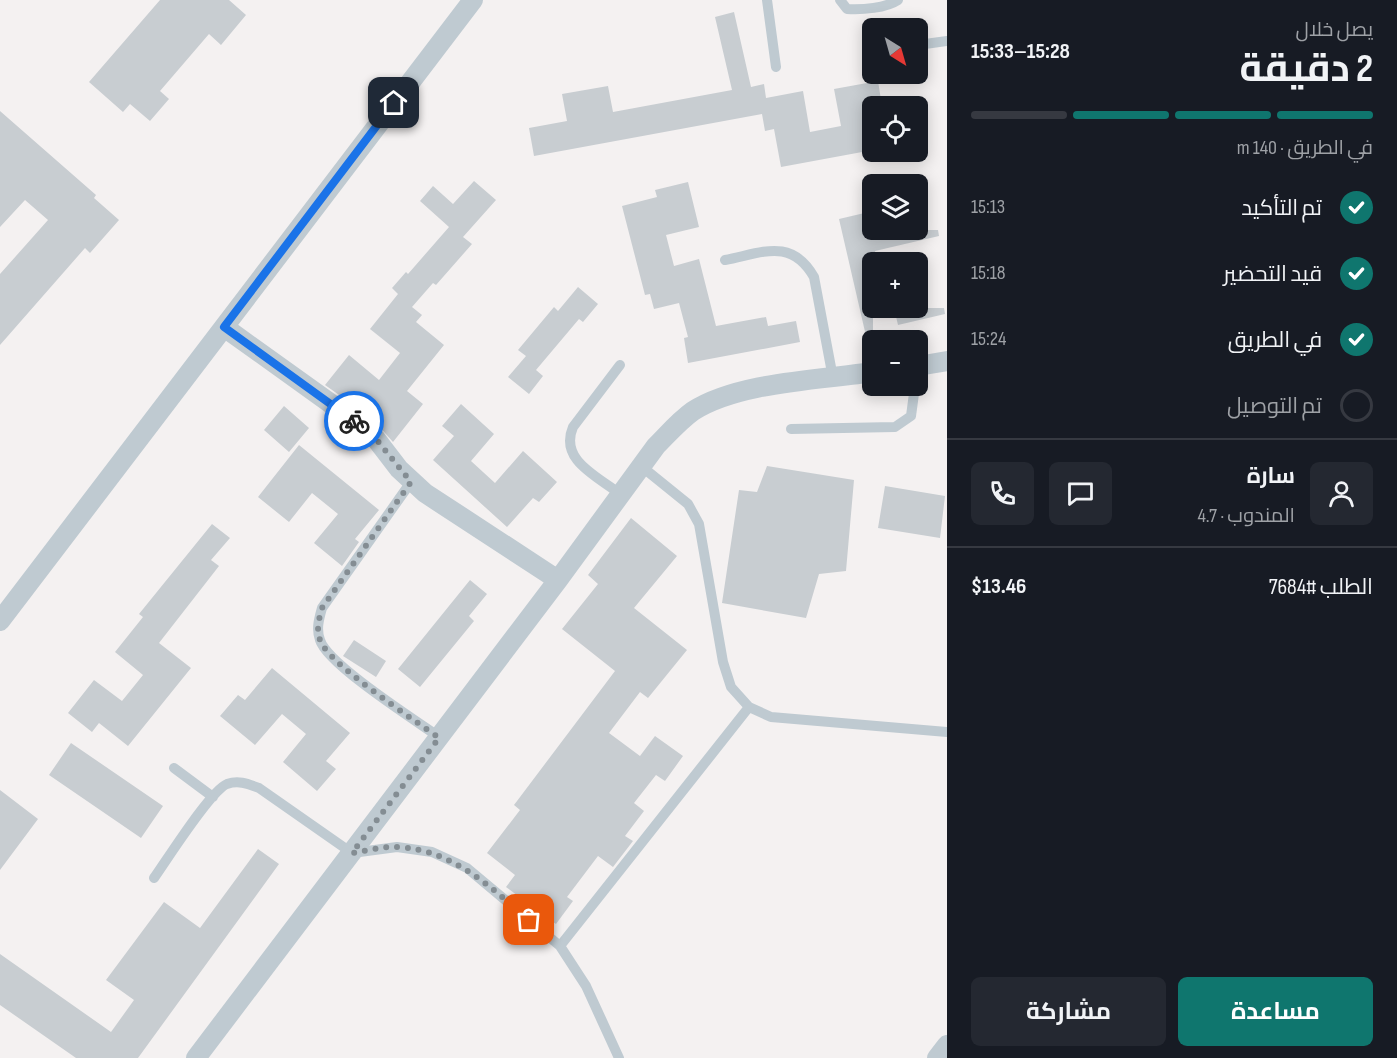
<!DOCTYPE html>
<html lang="ar">
<head>
<meta charset="utf-8">
<style>
  :root { --surface:#171b24; --page:#242831; --text:#f1f3f6; --muted:#9ea1a6; --line:#363941; --accent:#0f766e }
  body { margin:0; font-family:"Sofia Sans Condensed",Cairo,sans-serif; background:var(--page); color:var(--text); direction:rtl; height:100vh; display:flex; flex-direction:column; font-size:22px; white-space:nowrap }
  * { box-sizing:border-box; margin:0 }
  p { font-size:20px; color:var(--muted) }
  .icon { flex:none; width:33px; height:33px; fill:none; stroke:currentColor; stroke-width:2; stroke-linecap:round; stroke-linejoin:round }
  .map { position:relative; flex:1; overflow:hidden; direction:ltr }
  .panel { display:flex; flex-direction:column; background:var(--surface); width:450px }
  .panel>* { flex:none }
  .needle { width:39px; rotate:143deg }
  .buttons { position:absolute; left:862px; top:18px; display:grid; gap:12px }
  .buttons a { display:grid; place-items:center; width:66px; height:66px; border-radius:9px; background:var(--surface); box-shadow:0 3px 15px #0003; font-size:30px }
  .pin { position:absolute; display:grid; place-items:center; width:51px; height:51px; color:#fff; margin:-26px; border-radius:12px; box-shadow:0 3px 9px #0006 }
  .courier { position:absolute; display:grid; place-items:center; width:60px; height:60px; margin:-30px; border:4px solid #1a73e8; border-radius:50%; background:#fff; color:#222; box-shadow:0 2px 8px #0007 }
  .summary em { font-style:normal; font-weight:700 }
  .summary div { display:flex; flex-direction:column-reverse }
  .summary { display:flex; align-items:center; justify-content:space-between; height:102px; padding:0 24px }
  h1 { font-size:39px; font-weight:700; line-height:45px }
  .bar { display:grid; grid-template-columns:repeat(4,1fr); gap:9px 6px; align-content:center; height:72px; padding:0 24px }
  .bar i { height:8px; border-radius:4px; background:var(--line) }
  .bar .current { background:var(--accent) }
  .bar p { grid-column:span 4 }
  .line { display:flex; align-items:center; gap:15px; padding:0 24px; border-top:2px solid var(--line) }
  .line div { flex:1 }
  .round { display:grid; place-items:center; flex:none; width:63px; height:63px; border-radius:9px; background:var(--page) }
  ol { padding:0 24px; list-style:none }
  li { display:flex; align-items:center; gap:18px; height:66px }
  li p { margin-inline-start:auto }
  li .icon { padding:6px; border-radius:50%; background:var(--accent); color:#fff; stroke-width:4 }
  li:last-child { color:var(--muted) }
  li i { width:33px; height:33px; border:3px solid var(--line); border-radius:50% }
  .button { display:flex; gap:12px; margin-top:auto; padding:12px 24px }
  .button a { flex:1; height:69px; border-radius:9px; background:var(--accent); color:#fff; font-size:24px; font-weight:700; line-height:69px; text-align:center }
  .button a+a { background:var(--page); color:var(--text) }
  main { display:flex; flex:1; min-height:0 }
  .map>svg:first-child { display:block }
  .building { fill:#c8cdd1 }
  .lines { fill:none; stroke-linecap:round; stroke-linejoin:round }
  .lane { stroke:#bfcad1; stroke-width:10 }
  .street { stroke:#bfcad1; stroke-width:20 }
  .done { stroke:#848d93; stroke-width:6; stroke-dasharray:0 10.8 }
  .route { stroke:#1a73e8; stroke-width:8 }
</style>
</head>
<body>
<main>
<section class="panel">
<div class="summary"><div><h1>2 دقيقة</h1><p>يصل خلال</p></div><em>15:28–15:33</em></div>
<div class="bar"><i class="current"></i><i class="current"></i><i class="current"></i><i></i><p>في الطريق · 140 m</p></div>
<ol>
<li><svg class="icon" aria-label="check" viewBox="0 0 24 24"><path d="M5 12l5 5 9-10"/></svg>تم التأكيد<p>15:13</p></li>
<li><svg class="icon" aria-label="check" viewBox="0 0 24 24"><path d="M5 12l5 5 9-10"/></svg>قيد التحضير<p>15:18</p></li>
<li><svg class="icon" aria-label="check" viewBox="0 0 24 24"><path d="M5 12l5 5 9-10"/></svg>في الطريق<p>15:24</p></li>
<li><i></i>تم التوصيل</li>
</ol>
<div class="line" style="height:108px"><a class="round"><svg class="icon" aria-label="person" viewBox="0 0 24 24"><circle cx="12" cy="8" r="4"/><path d="M4 21q1-7 8-7t8 7"/></svg></a><div><b>سارة</b><p>المندوب · 4.7</p></div><a class="round"><svg class="icon" aria-label="chat" viewBox="0 0 24 24"><path d="M4 5h16v11H9l-5 4z"/></svg></a><a class="round"><svg class="icon" aria-label="phone" viewBox="0 0 24 24"><path d="M5 4h4l2 5-3 2q2 4 5 5l2-3 5 2v4C11 20 4 13 5 4z"/></svg></a></div>
<div class="line" style="height:78px"><div>الطلب #7684</div><b>$13.46</b></div>
<div class="button"><a>مساعدة</a><a>مشاركة</a></div>
</section>
<div class="map">
<svg width="947" height="1058" viewBox="0 0 947 1058">
  <rect width="100%" height="100%" fill="#f4f1f1"/>
  <path class="building" d="M160,0h69l17,15 -25,30 -12,-11 -49,57 9,8 -19,22 -20,-17 -7,8 -34,-30z
    M734,12l17,75 13,-3 2,14 37,-7 7,41 31,-6 -7,-37 44,-8 4,25h-9v44l-92,17 -7,-38 -9,2 -3,-17 -228,42 -5,-28 38,-7 -5,-27 46,-8 5,26 119,-22 -17,-73z
    M0,111l96,84 -2,3 25,22 -29,33 -5,-5 -85,97v-71l48,-54 -23,-20 -25,27z
    M474,181l22,19 -33,37 9,7 -36,41 -3,-2 -21,24 10,8 -6,7 28,23 -37,46 16,13 -30,38 -16,-18 3,-3 -28,-22 -3,3 -24,-17 24,-30 30,25 21,-27 -30,-24 28,-35 -6,-6 14,-16 2,2 41,-47 -29,-26 13,-15 20,18z
    M688,182l11,45 -33,8 8,31 25,-7 17,67 50,-9 2,9 28,-5 4,21 -112,21 -4,-25 4,-1 -9,-34 -25,6 -4,-15 -5,1 -23,-89 35,-9 -2,-7z
    M873,211v19h65l1,6 -64,15 3,11h-5v74h-7l-27,-117z
    M578,287l20,17 -15,18 -4,-3 -43,51 7,6 -14,18 -21,-17 18,-21 -8,-6 36,-43 4,4z
    M894,308h50l1,6 -47,11z
    M461,404l33,30 -23,27 24,22 28,-32 34,31 -18,20 -6,-4 -26,29 -74,-67 21,-24 -12,-10z
    M284,406l25,22 -20,24 -25,-22z
    M299,445l80,65 -24,29 4,3 -17,24 -28,-23 24,-29 -26,-21 -23,29 -31,-25z
    M767,466l87,14 -8,91 -27,3 -13,44 -84,-15 17,-113 18,2z
    M885,486l60,10 -5,42 -62,-10z
    M631,518l46,38 -43,52 53,42 -39,48 -8,-6 -31,41 31,23 15,-20 28,20 -18,25 -9,-6 -22,28 10,8 -19,25 8,5 -20,26 -15,-11 -31,41 6,4 -17,23 -50,-37 9,-12 -28,-22 33,-43 -6,-5 101,-134 -53,-42 36,-45 -10,-9z
    M212,524l18,14 -19,22 8,6 -60,77 32,25 -63,78 -29,-23 -7,9 -24,-19 26,-33 28,21 21,-26 -28,-23 28,-35 -4,-3z
    M470,580l17,14 -18,22 5,5 -54,66 -22,-18z
    M354,640l32,21 -10,16 -33,-21z
    M272,668l78,65 -24,28 10,8 -19,22 -34,-29 23,-28 -24,-20 -27,31 -35,-29 18,-21 7,5z
    M71,743l92,63 -22,32 -92,-63z
    M0,790l38,29 -38,51z
    M258,849l21,15 -141,194h-62l-76,-53v-51l111,78 23,-32 -28,-20 58,-78 36,26z"/>
  <g class="lines">
    <path class="lane" d="M767,0l9,67
      M840,0l7,9c15,1 39,-1 51,-9
      M918,45l29,-4
      M725,260c37,-7 66,-23 89,17l19,101
      M620,365l-47,62c-14,33 24,49 47,67
      M791,429l104,-2 16,-11 4,-30
      M641,466l47,38 11,20 24,138 8,25 18,20 22,10 176,15
      M411,482l-89,126c-3,11 -6,21 -2,32 7,24 95,80 119,97
      M174,768l39,29
      M154,878c13,-18 56,-87 73,-94 12,-4 21,0 32,4l93,65 45,-6 35,5 35,16 93,78 26,40 33,72
      M560,946l189,-239"/>
    <path class="street" d="M224,327l138,99 14,13 23,30 26,24 133,87
      M918,366l29,-5
      M0,621l473,-621
      M196,1058l362,-478 98,-134c12,-12 23,-25 37,-35 45,-29 127,-31 180,-39
      M937,1058l10,-13"/>
  </g>
  <g class="lines">
    <path class="done" d="M354,421l22,18 35,43 -89,126c-3,11 -6,21 -2,32 8,24 95,80 119,98l-87,115c15,-2 31,-7 46,-6 55,3 91,39 131,73"/>
    <path class="route" d="M354,421l-130,-94 170,-224"/>
  </g>
</svg>
<div class="buttons">
<a><svg class="needle" viewBox="-14 -14 28 28"><path d="M0-13l5 13h-10z" fill="#e53935"/><path d="M0 13l5-13h-10z" fill="#9ea1a6"/></svg></a>
<a><svg class="icon" aria-label="locate" viewBox="0 0 24 24"><circle cx="12" cy="12" r="6"/><path d="M12 2v4M12 18v4M2 12h4M18 12h4"/></svg></a>
<a><svg class="icon" aria-label="layers" viewBox="0 0 24 24"><path d="M12 4l9 5-9 5-9-5zM3 14l9 5 9-5"/></svg></a>
<a>+</a>
<a>−</a>
</div>
<div class="pin" style="left:529px;top:920px;background:#ea580c"><svg class="icon" aria-label="bag" viewBox="0 0 24 24"><path d="M5 8h14l-1 12H6zM9 8a3 3 0 0 1 6 0"/></svg></div>
<div class="pin" style="left:394px;top:103px;background:#1f2937"><svg class="icon" aria-label="home" viewBox="0 0 24 24"><path d="M3 11l9-7 9 7M6 9v11h12V9"/></svg></div>
<div class="courier" style="left:354px;top:421px"><svg class="icon" aria-label="bike" viewBox="0 0 24 24"><circle cx="6" cy="16" r="4"/><circle cx="18" cy="16" r="4"/><path d="M6 16l4-8h5l3 8M10 8l3 8H6M13 5h3"/></svg></div>
</div>
</main>
</body>
</html>
